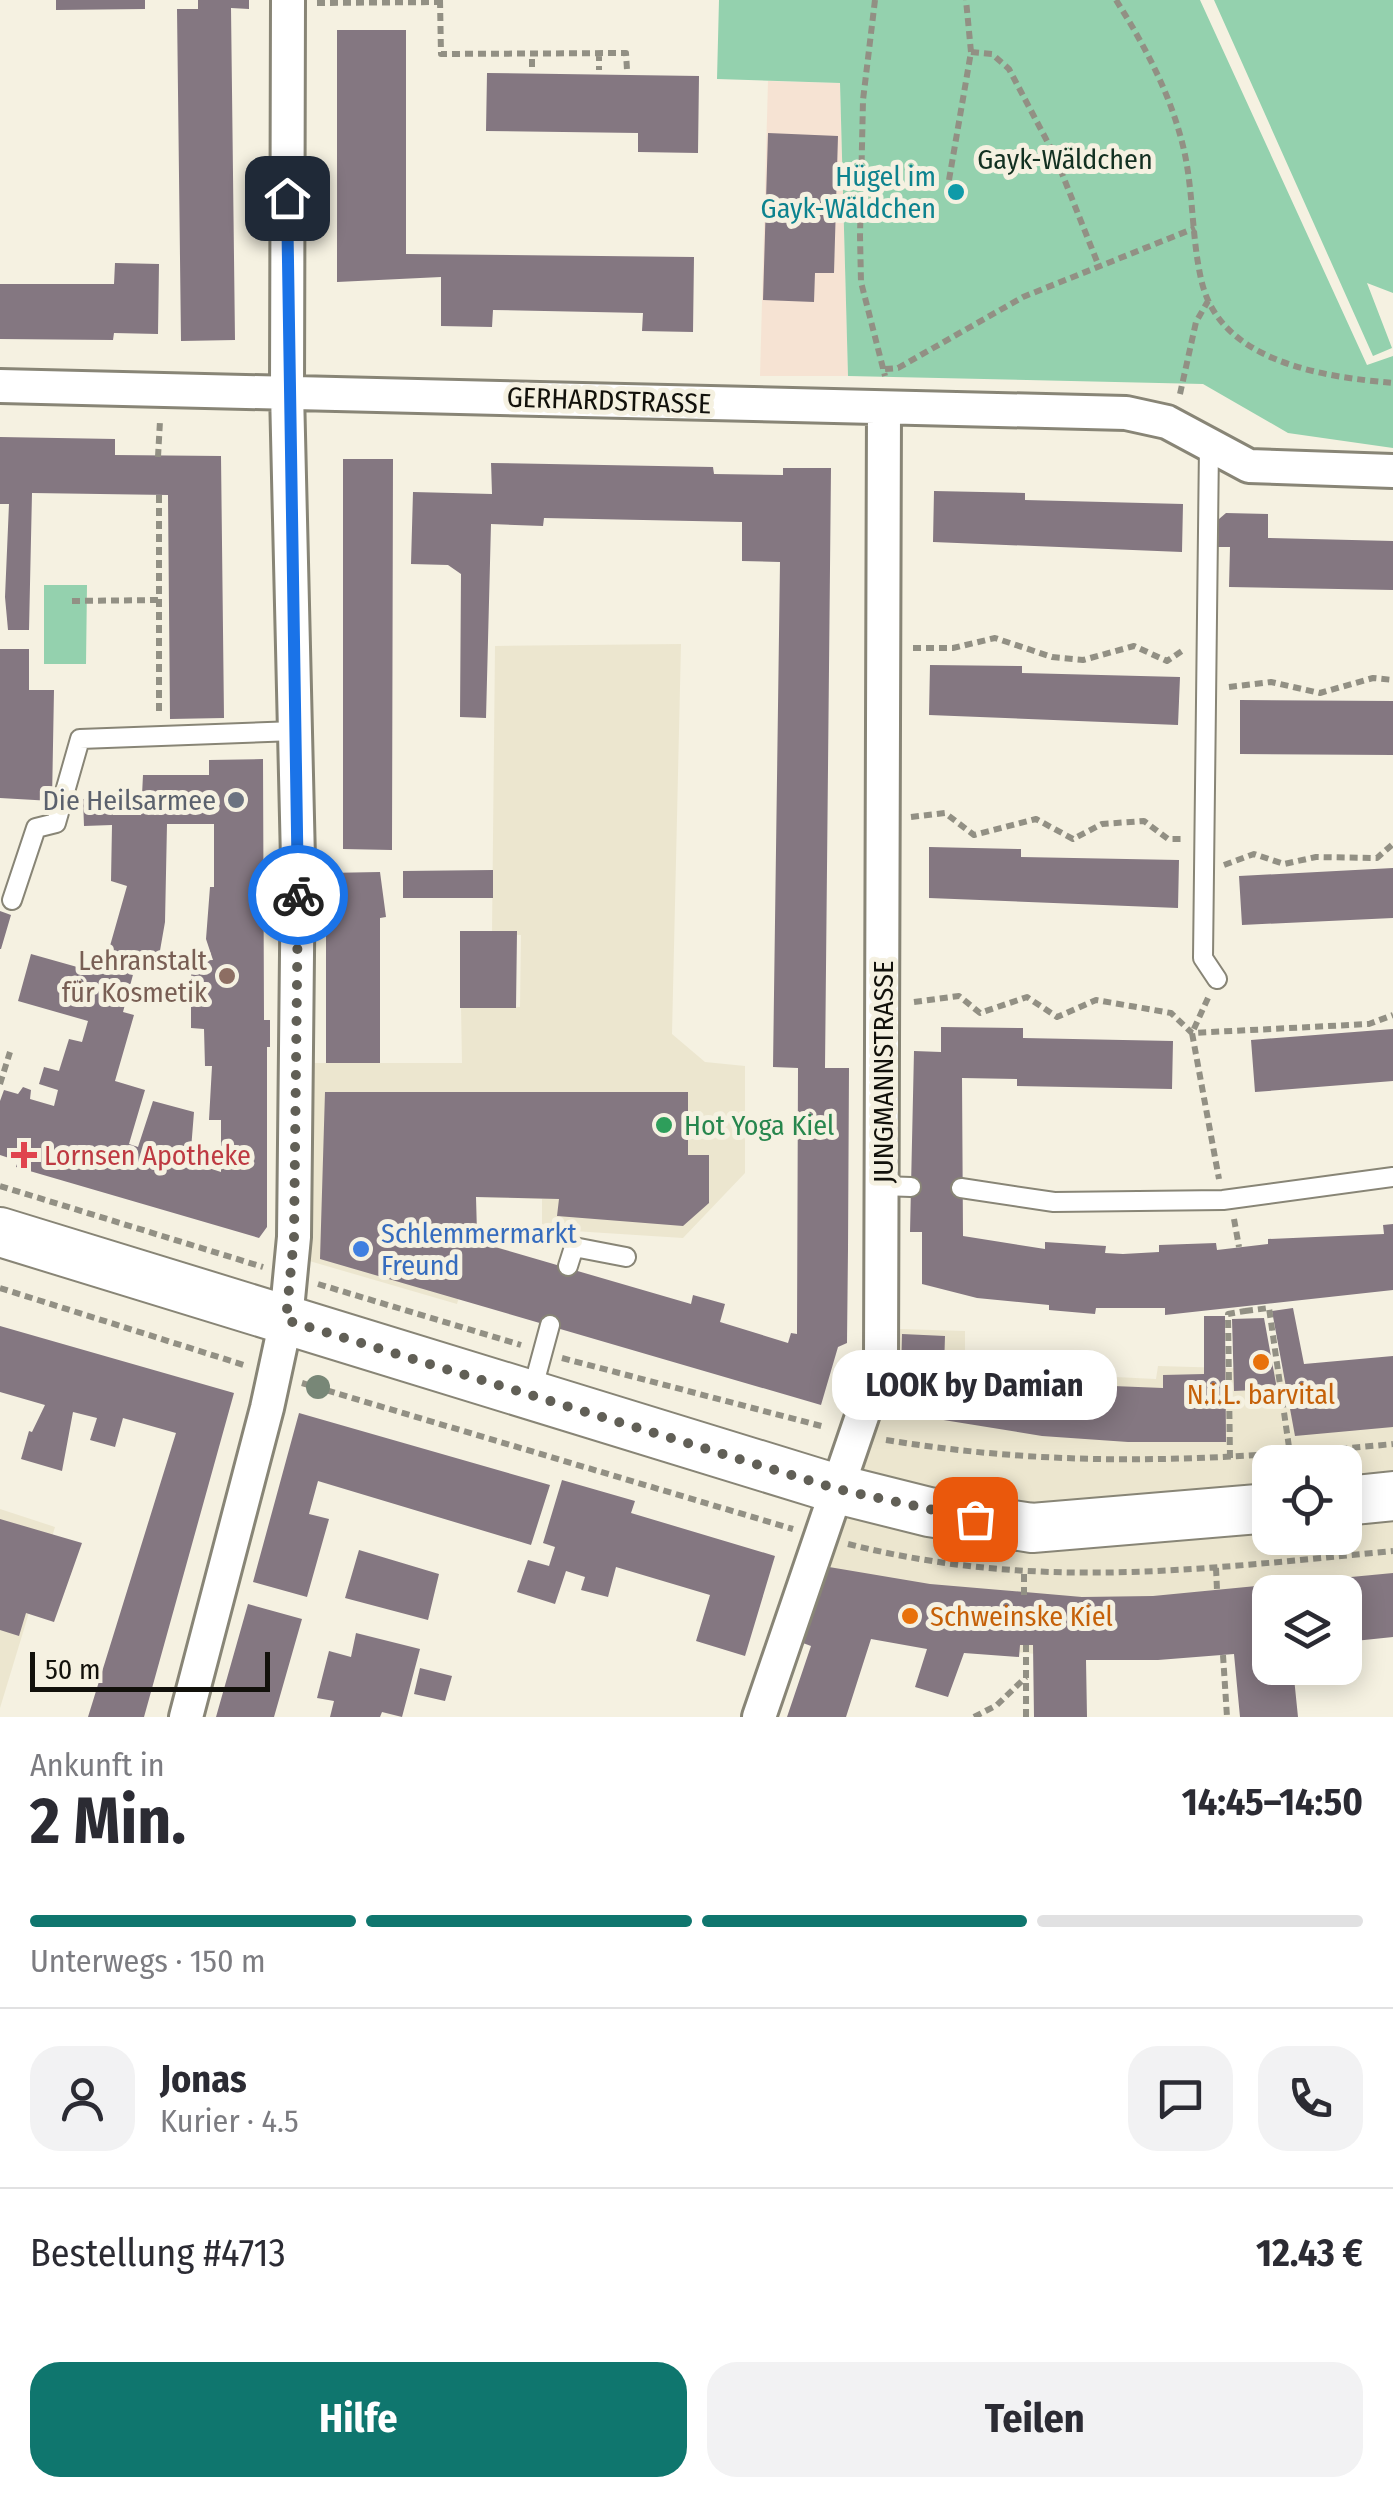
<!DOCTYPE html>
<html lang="de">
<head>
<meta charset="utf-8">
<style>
  :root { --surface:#fff; --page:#f2f2f3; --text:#2b2b33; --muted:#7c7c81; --line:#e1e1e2; --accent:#0f766e }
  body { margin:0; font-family:"Fira Sans Condensed",sans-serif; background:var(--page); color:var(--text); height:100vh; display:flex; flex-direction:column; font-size:38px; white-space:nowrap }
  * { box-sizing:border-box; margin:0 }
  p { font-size:32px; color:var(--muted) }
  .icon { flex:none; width:55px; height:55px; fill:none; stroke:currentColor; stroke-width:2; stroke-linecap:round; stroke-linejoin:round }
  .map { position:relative; height:1717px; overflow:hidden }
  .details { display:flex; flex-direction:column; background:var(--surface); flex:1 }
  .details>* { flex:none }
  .controls { position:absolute; left:1252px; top:1445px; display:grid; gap:20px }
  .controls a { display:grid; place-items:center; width:110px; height:110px; border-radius:20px; background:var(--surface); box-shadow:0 5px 25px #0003; font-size:50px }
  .scale { position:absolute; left:30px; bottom:25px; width:240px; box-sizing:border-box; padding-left:10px; border:5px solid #12110b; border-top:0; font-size:28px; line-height:35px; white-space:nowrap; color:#12110b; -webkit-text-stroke:8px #f5f1e1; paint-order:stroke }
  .pin { position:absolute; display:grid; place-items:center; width:85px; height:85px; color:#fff; margin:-42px; border-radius:20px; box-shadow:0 5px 15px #0006 }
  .courier { position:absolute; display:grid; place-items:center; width:100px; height:100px; margin:-50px; border:8px solid #1a73e8; border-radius:50%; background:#fff; color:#222; box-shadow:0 2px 12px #0007 }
  .bubble { position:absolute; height:70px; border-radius:30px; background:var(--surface); box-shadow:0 5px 25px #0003; font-size:32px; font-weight:700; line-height:70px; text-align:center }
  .headline em { font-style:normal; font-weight:700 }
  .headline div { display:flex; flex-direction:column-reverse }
  .headline { display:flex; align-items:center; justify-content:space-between; height:170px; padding:0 30px }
  h1 { font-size:65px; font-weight:700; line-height:75px }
  .bar { display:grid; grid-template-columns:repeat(4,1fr); gap:15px 10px; align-content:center; height:120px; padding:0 30px }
  .bar i { height:12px; border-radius:8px; background:var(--line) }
  .bar .active { background:var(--accent) }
  .bar p { grid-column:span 4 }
  .line { display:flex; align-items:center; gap:25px; padding:0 30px; border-top:2px solid var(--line) }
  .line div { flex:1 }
  .round { display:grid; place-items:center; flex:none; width:105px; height:105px; border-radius:30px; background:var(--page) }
  .button { display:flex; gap:20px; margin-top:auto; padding:20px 30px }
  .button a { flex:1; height:115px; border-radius:30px; background:var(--accent); color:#fff; font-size:40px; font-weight:700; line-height:115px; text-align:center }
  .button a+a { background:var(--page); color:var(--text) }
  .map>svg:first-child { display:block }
  .built { fill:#ece6cf; fill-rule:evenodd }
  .industrial { fill:#f6e3d3 }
  .green { fill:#94d1ae }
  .building { fill:#847781; fill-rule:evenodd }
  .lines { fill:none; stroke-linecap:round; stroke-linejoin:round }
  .service-casing { stroke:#888576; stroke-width:22 }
  .minor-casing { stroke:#888576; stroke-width:38 }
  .secondary-casing { stroke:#888576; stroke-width:52 }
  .path { stroke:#929084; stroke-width:6; stroke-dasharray:8 5; stroke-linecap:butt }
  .service { stroke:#fff; stroke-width:18 }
  .minor { stroke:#fff; stroke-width:32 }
  .secondary { stroke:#fff; stroke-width:48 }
  .tree { fill:#788777 }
  .done { stroke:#615f56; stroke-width:10; stroke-dasharray:0 18 }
  .route { stroke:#1a73e8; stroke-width:12 }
  .culture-dot { fill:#0f9aa8; stroke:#f5f1e1; stroke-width:4 }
  .worship-dot { fill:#6b7280; stroke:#f5f1e1; stroke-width:4 }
  .education-dot { fill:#8d6e63; stroke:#f5f1e1; stroke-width:4 }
  .leisure-dot { fill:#2e9e5b; stroke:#f5f1e1; stroke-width:4 }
  .health-dot { fill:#e0444e; stroke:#f5f1e1; stroke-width:4 }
  .shop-dot { fill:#3f7fe0; stroke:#f5f1e1; stroke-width:4 }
  .food-dot { fill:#e8710a; stroke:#f5f1e1; stroke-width:4 }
  .labels { text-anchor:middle; stroke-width:10; stroke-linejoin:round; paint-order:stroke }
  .park-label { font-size:28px; fill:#123021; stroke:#f5f1e1 }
  .culture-label { font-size:28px; fill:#0d838f; stroke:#f5f1e1; text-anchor:end }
  .street-label { font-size:28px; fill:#12110b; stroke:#f5f1e1 }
  .worship-label { font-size:28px; fill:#5b616d; stroke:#f5f1e1; text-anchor:end }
  .education-label { font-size:28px; fill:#785e54; stroke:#f5f1e1; text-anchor:end }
  .leisure-label { font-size:28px; fill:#27864d; stroke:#f5f1e1; text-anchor:start }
  .health-label { font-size:28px; fill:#be3a42; stroke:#f5f1e1; text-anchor:start }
  .shop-label { font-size:28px; fill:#366cbe; stroke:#f5f1e1; text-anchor:start }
  .food-label { font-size:28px; fill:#c56008; stroke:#f5f1e1 }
</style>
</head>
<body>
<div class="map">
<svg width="1393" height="1717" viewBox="0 0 1393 1717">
  <rect width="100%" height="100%" fill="#f5f1e1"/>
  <path class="built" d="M681,644l-9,390 33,28 40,4v107l-62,65 -141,-9v-30l-66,-2v41l-19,66 -151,-44v-197h156l-1,-57 59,1 1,-72 -29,-1 3,-288z
    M900,1329l65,2v31l66,11 125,6 2,-13 142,4 93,-13v278l-48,-43h-75l-215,64 -159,-16 -88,-18zM1270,1462h75v76h-75z
    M0,1509l55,18 -55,181z"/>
  <path class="industrial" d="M768,81l72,2 8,293h-88z"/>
  <path class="green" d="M719,0h481l167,365 26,-9v92l-105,-15 -85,-49 -355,-8 -8,-293 -123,-4z
    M1214,0h179v293l-26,-10 25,65 -19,8z
    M44,585h43l-1,79h-42z"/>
  <path class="building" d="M56,0h89v9l-89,1z
    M198,0h51v9l-18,-1 4,332 -54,1 -4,-332h21z
    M337,30h69v224l288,3 -1,75 -51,-1 1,-18 -150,-3 -1,17 -51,-1v-49l-104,5z
    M487,73l212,3 -1,77 -60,-1v-19l-152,-2z
    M768,133l70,3 -4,137h-19l-1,29 -51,-2z
    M115,263l44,1 -1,70 -44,-1 -1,7 -113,-1v-55h114z
    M0,437l115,2v16l106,1 3,262 -54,1 -2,-224 -136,-2 -3,137h-21l-3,-33 4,-93h-9z
    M343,459h50l-1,391 -49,-1z
    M491,463l222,4 1,7 69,1v-7h48l-6,600h24l-1,181 -1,94 -9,4 -17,58 -501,-146 5,-167h363v63h21v48l-26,23 -126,-10 2,-17 -83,-2 1,36 19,7 -1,7 196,57 2,-9 32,9 -5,18 68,21 3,-10 6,1 1,-266 -25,-1 7,-505 -38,-1v-39l-198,-4 -1,8 -52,-2 -5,194 -26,-1 1,-143 -13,-9 -37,-1 2,-72 79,2z
    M934,491l91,2v7l158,4 -1,48 -249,-10z
    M1226,513l42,1v24l125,3v49l-164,-3 1,-40h-12l1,-28z
    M0,649h29v41h25l-2,111 -52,-3z
    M930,665l92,1v7l158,4 -2,48 -249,-10z
    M1240,700l153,1v54l-153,-1z
    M263,759l1,261h6v27h-3v180l-8,11 -243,-71 2,-6 -18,-6v-54l4,-11 14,4 5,-7 8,3 -1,9 24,7 4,-16 -19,-6 5,-17 15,4 10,-32 13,3 6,-21 -70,-20 13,-47 71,20 25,-88 -16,-5 1,-56 -28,1 -1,-27 29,-1 1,17h28l2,-40h66v-15zM167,824h47v63h-4l-4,52 7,21 -22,1v67l13,1 1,37h7l-3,54h12v52l-31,-10 4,-50 -41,-11 -15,46 -9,-3 16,-54 -30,-9 19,-66 -11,-3 15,-56 20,6 7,-40z
    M929,847l92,2v8l158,3 -1,48 -249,-10z
    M1393,868v50l-151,7 -3,-49z
    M493,870v28h-90v-27z
    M380,872l6,45 -6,1v145h-54v-190z
    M0,911l11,4 -10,34h-1z
    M460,931h57l-1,77h-56z
    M941,1027l82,1v10l150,3 -1,48 -155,-3v-7l-55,-1 1,158 82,13v-7l61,4 -1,7 18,1 36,-2v-7l57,-2 1,7 51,-6v-5l116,-5 -1,-9 10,-1v66l-228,25v-7h-69l-1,6 -46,-4v-5l-72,-7 -55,-14v-52h-12l4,-181 27,1z
    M1393,1029v52l-138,11 -4,-52z
    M1293,1308l11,56 89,-8v71l-98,9 -23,-125z
    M1204,1316h21l1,126h-98l-86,-6 -142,-23 2,-79 43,2 -1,32 144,17 75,3v-13l41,-1z
    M1264,1318l13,71 -43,2 -2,-72z
    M0,1326l234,67 -90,324h-56l88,-284 -53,-15 -8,29 -25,-7 7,-22 -24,-6 -11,59 -41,-12 8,-28 3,1 13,-27 -45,-13z
    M299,1413l251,72 -19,60 -213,-64 -9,33 20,5 -22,78 -54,-15z
    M562,1480l73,21 -4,12 144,43 -30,100 -49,-15 14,-46 -94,-28 -8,30 -27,-7 4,-13 -19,-6 -11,33 -38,-12 11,-32 21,6 6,-19 -12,-4z
    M0,1519l82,24 -28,79 -28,-9 -7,23 -19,-6z
    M359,1550l80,24 -11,46 -83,-22z
    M829,1567l101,17 152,13 71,-1 240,-23v64l-48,5v-50h-75v76h23l5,49h-58l-6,-63 -76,6h-72l1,57h-53l-1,-72h-13l-1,12 -55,-4 -16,44 -33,-10 12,-38 -56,-10 -25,78h-59l24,-71 -8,-3z
    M248,1604l54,15 -28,98h-58z
    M356,1633l64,16 -18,68 -20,-5 -2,5h-50l4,-16 -17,-3 12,-47 22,6z
    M420,1668l32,8 -7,25 -31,-7z"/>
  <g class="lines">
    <g class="service-casing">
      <path id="service" d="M1209,446l-6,512 14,21
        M12,900l24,-72 20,-5 24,-84 215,-8
        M882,1186l29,1
        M961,1188l93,14 169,-2 170,-23
        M568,1266l6,-19 52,10
        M531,1395l19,-70"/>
    </g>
    <g class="minor-casing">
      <path id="minor" d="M0,386l1126,27 41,9 82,44 144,5
        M186,1717l81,-309 19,-88 8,-83 4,-377 -11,-468 1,-392
        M759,1717l122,-356 3,-953"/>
    </g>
    <g class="secondary-casing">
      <path id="secondary" d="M0,1232l837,257 92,23 103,16 238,-20
        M1345,1501l48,-5"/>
    </g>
    <path class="path" d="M440,0l1,54 185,-1 1,17
      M875,0l-12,100 -3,136 1,46 24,94
      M1116,0c29,46 54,93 67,146 11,45 8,92 19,137 20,80 123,94 191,100
      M317,3l123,-1
      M971,52l21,2 17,15 46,87 43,108
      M599,53v17
      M532,67v-13
      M949,180l22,-128 -5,-52
      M885,369l13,-1 125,-71 172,-69
      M1180,394l16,-72 12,-21
      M158,457l2,-36
      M159,495v219
      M72,601l87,-1
      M913,648h40l42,-10 57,19 31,3 51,-14 33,15 15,-10
      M1229,687l42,-5 49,11 53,-15 20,2
      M911,817l34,-4 29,22 62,-16 37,20 29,-15 42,-3 24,18h15
      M1224,865l30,-11 30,10 32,-7 61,1 16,-14
      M1208,998l-16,35 27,146
      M914,1002l45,-6 21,17 47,-16 30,20 39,-17 75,13 21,20 177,-9 24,-9
      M0,1084l10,-32
      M0,1186l263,81
      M1234,1219l5,28
      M318,1284l203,61
      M0,1288l247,78
      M1245,1311l24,-3 21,146
      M562,1358l263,69
      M302,1383l491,146
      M886,1440c178,29 329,21 507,4
      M1230,1458l-2,-144 17,-3 -1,-7
      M848,1544c191,48 353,25 545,7
      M1216,1568l1,22
      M1024,1574v21
      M1223,1655l4,62
      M974,1717l23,-12 29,-28
      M1026,1717v-72"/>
    <use href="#service" class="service"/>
    <use href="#minor" class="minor"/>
    <use href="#secondary" class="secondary"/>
  </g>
  <circle class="tree" cx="318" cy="1387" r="12"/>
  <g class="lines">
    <path class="done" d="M298,895l-4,342 -8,83 551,169 138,30"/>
    <path class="route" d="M287,198l11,697"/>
  </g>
  <circle class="culture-dot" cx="956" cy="192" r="10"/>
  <circle class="worship-dot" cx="236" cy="800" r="10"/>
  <circle class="education-dot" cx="227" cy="976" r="10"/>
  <circle class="leisure-dot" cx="664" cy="1125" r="10"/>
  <path class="health-dot" d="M19 1140h10v10h10v10h-10v10h-10v-10h-10v-10h10z"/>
  <circle class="shop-dot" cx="361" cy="1249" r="10"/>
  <g class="food-dot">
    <circle cx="1261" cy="1362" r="10"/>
    <circle cx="910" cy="1616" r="10"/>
  </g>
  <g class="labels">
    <g class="park-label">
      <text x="1065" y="169">Gayk-Wäldchen</text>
    </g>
    <g class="culture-label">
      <text x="936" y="186">Hügel im<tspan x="936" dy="32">Gayk-Wäldchen</tspan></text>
    </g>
    <g class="street-label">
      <text transform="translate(609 400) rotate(2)" y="10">GERHARDSTRASSE</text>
      <text transform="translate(883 1072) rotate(-90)" y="10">JUNGMANNSTRASSE</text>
    </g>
    <g class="worship-label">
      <text x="216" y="810">Die Heilsarmee</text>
    </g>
    <g class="education-label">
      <text x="207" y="970">Lehranstalt<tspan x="207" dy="32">für Kosmetik</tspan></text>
    </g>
    <g class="leisure-label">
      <text x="684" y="1135">Hot Yoga Kiel</text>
    </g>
    <g class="health-label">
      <text x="44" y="1165">Lornsen Apotheke</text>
    </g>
    <g class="shop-label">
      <text x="381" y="1243">Schlemmermarkt<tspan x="381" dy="32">Freund</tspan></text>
    </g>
    <g class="food-label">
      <text x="1261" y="1404">N.i.L. barvital</text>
      <text x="930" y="1626" text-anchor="start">Schweinske Kiel</text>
    </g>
  </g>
</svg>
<div class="controls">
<a><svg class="icon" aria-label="locate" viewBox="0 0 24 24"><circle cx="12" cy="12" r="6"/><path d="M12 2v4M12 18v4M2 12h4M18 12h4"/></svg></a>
<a><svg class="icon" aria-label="layers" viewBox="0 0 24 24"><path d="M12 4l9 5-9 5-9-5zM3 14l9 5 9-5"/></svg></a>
</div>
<div class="scale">50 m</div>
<div class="pin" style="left:975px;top:1519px;background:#ea580c"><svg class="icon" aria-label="bag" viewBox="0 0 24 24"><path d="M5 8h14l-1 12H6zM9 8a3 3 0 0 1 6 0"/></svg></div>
<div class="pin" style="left:287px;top:198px;background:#1f2937"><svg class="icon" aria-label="home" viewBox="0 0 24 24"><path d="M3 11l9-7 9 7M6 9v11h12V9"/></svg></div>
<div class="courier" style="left:298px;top:895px"><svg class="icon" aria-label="bike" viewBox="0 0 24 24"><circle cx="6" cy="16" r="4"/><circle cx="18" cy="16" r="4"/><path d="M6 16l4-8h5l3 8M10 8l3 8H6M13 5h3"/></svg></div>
<div class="bubble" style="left:832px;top:1350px;width:285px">LOOK by Damian</div>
</div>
<section class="details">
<div class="headline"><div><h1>2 Min.</h1><p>Ankunft in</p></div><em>14:45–14:50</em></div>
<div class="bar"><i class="active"></i><i class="active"></i><i class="active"></i><i></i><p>Unterwegs · 150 m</p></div>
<div class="line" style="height:180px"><a class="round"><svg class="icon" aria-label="person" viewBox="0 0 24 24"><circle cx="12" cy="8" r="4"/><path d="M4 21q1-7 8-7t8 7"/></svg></a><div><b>Jonas</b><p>Kurier · 4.5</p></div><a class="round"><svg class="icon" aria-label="chat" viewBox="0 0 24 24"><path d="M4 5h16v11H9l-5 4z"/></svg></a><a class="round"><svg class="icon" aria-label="phone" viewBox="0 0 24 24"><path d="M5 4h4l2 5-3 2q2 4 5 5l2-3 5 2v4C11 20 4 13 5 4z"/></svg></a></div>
<div class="line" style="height:130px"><div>Bestellung #4713</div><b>12.43 €</b></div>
<div class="button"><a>Hilfe</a><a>Teilen</a></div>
</section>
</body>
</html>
